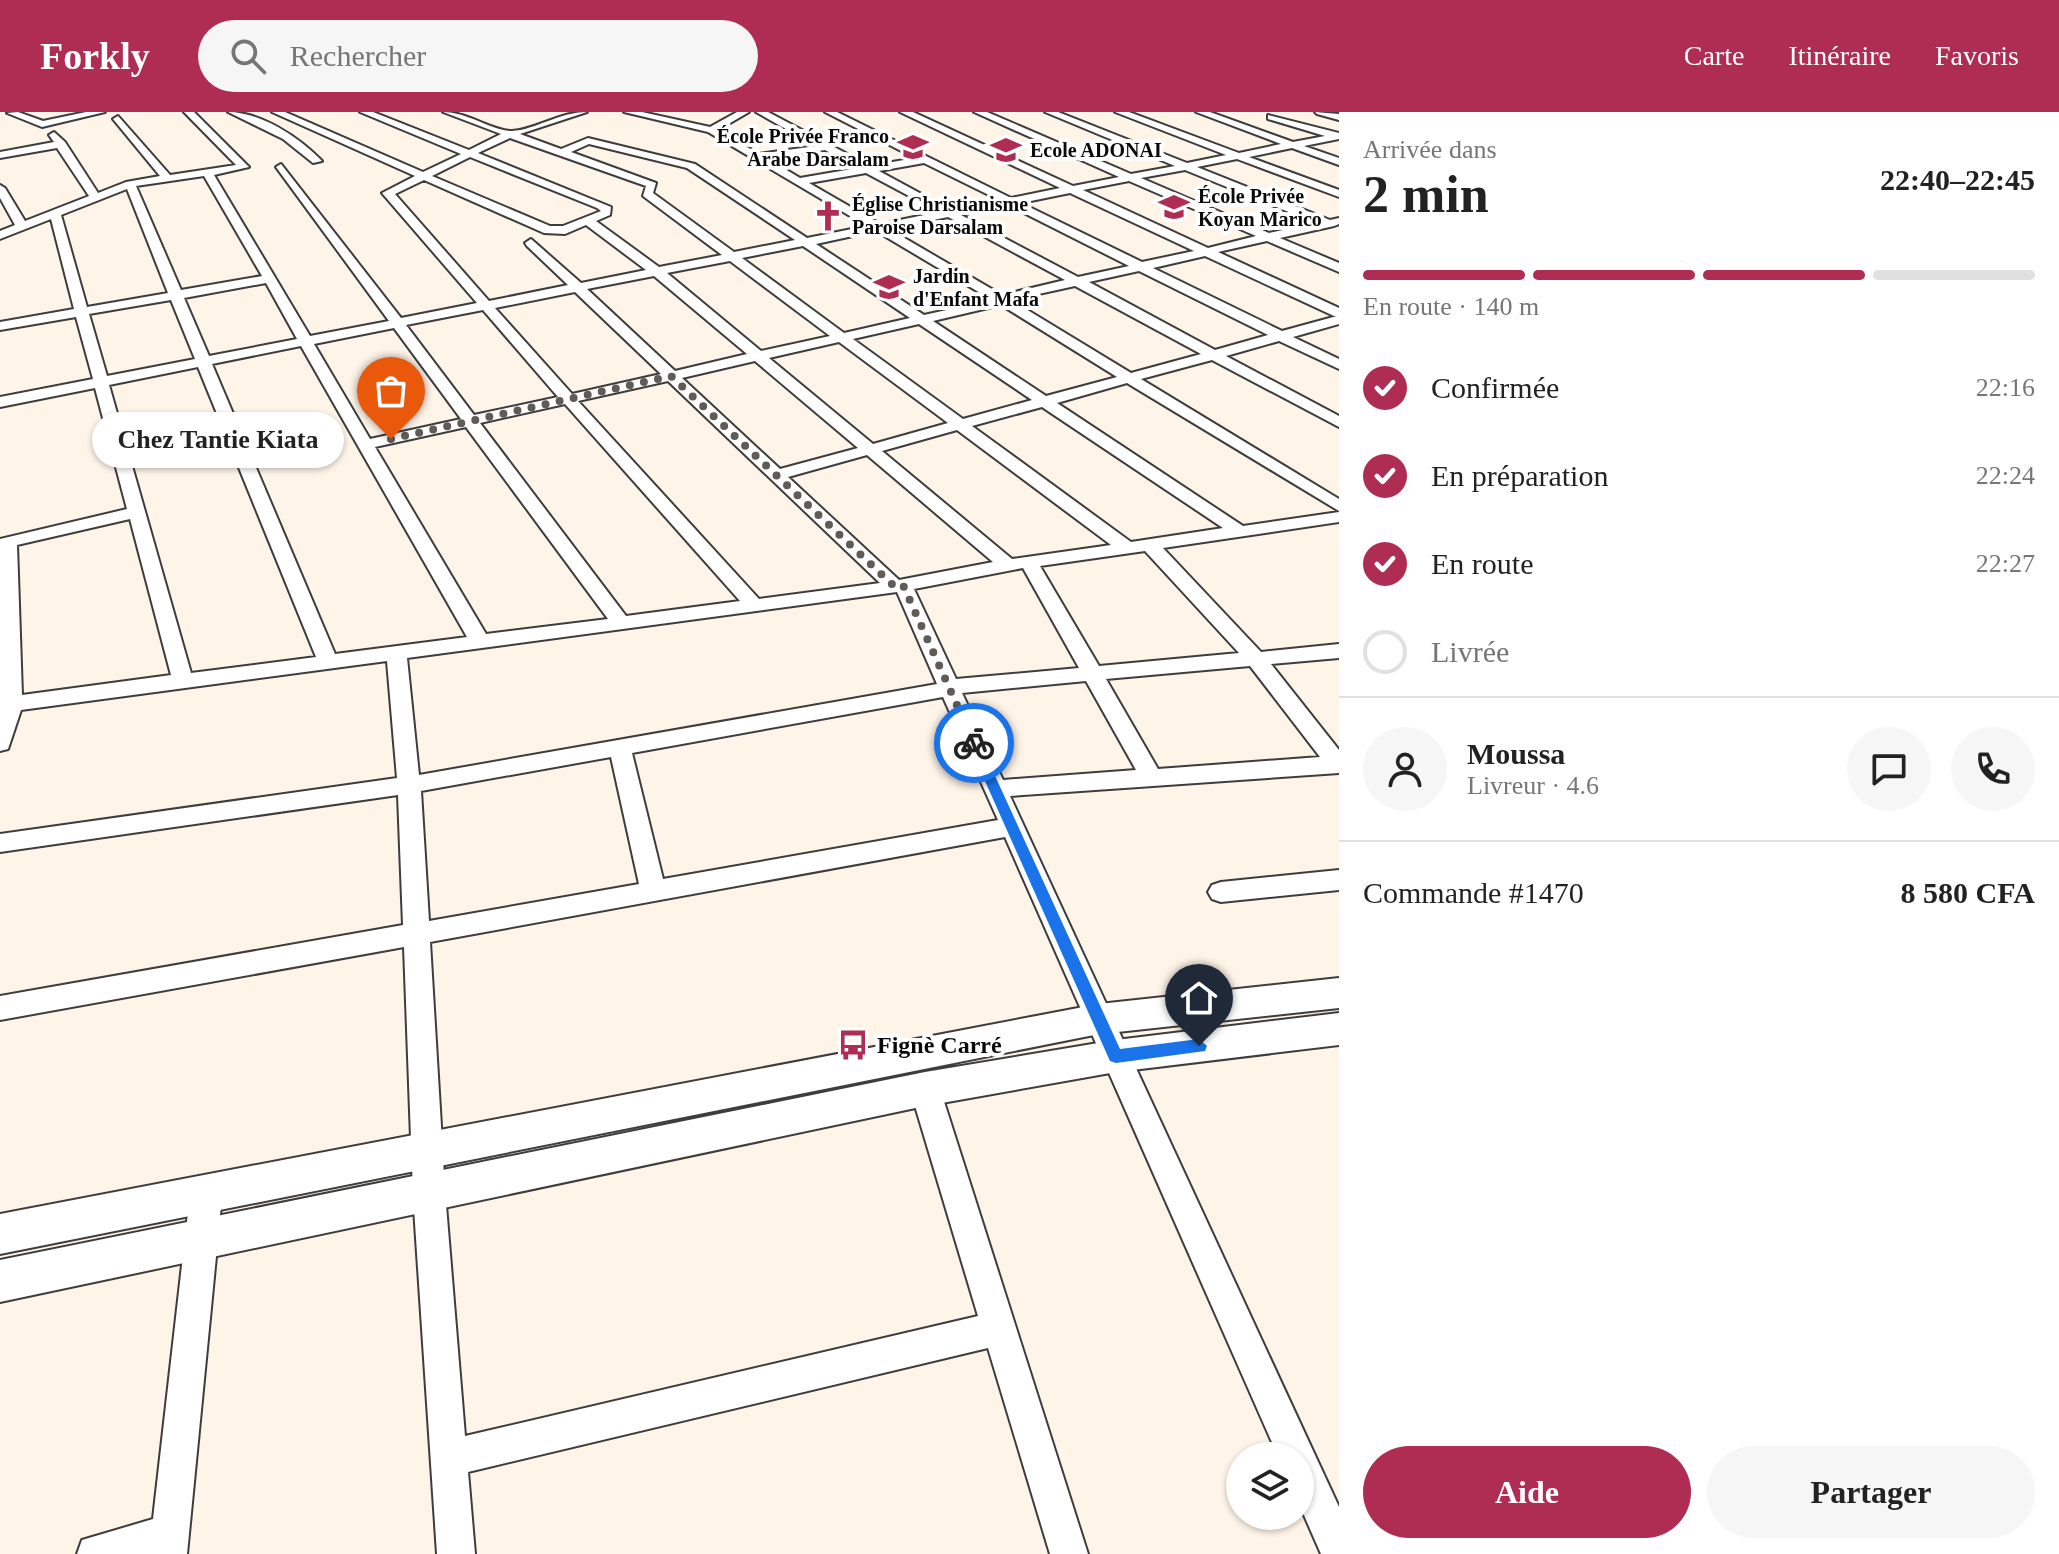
<!DOCTYPE html>
<html lang="fr">
<head>
<meta charset="utf-8">
<style>
  :root { --surface:#fff; --page:#f6f6f6; --text:#222; --muted:#767676; --line:#e0e0e0; --accent:#af2d52 }
  body { margin:0; font-family:Georgia,serif; background:var(--page); color:var(--text); height:100vh; display:flex; flex-direction:column; font-size:30px; white-space:nowrap }
  * { box-sizing:border-box; margin:0 }
  p { font-size:26px; color:var(--muted) }
  .icon { flex:none; width:44px; height:44px; fill:none; stroke:currentColor; stroke-width:2; stroke-linecap:round; stroke-linejoin:round }
  .map { position:relative; flex:1; overflow:hidden }
  .details { display:flex; flex-direction:column; background:var(--surface); width:720px }
  .details>* { flex:none }
  .controls { position:absolute; left:1226px; top:1330px; display:grid; gap:16px }
  .controls a { display:grid; place-items:center; width:88px; height:88px; border-radius:50%; background:var(--surface); box-shadow:0 2px 6px #0004; font-size:40px }
  .pin { position:absolute; display:grid; place-items:center; width:68px; height:68px; color:#fff; margin:-82px -34px; border-radius:50% 50% 50% 0; rotate:-45deg; box-shadow:0 0 8px #0007 }
  .pin .icon { rotate:45deg }
  .courier { position:absolute; display:grid; place-items:center; width:80px; height:80px; margin:-40px; border:6px solid #1a73e8; border-radius:50%; background:#fff; color:#222; box-shadow:0 2px 10px #0007 }
  .bubble { position:absolute; height:56px; border-radius:28px; background:var(--surface); box-shadow:0 2px 6px #0004; font-size:26px; font-weight:700; line-height:56px; text-align:center }
  .overview em { font-style:normal; font-weight:700 }
  .overview div { display:flex; flex-direction:column-reverse }
  .overview { display:flex; align-items:center; justify-content:space-between; height:136px; padding:0 24px }
  h1 { font-size:52px; font-weight:700; line-height:60px }
  .bar { display:grid; grid-template-columns:repeat(4,1fr); gap:12px 8px; align-content:center; height:96px; padding:0 24px }
  .bar i { height:10px; border-radius:6px; background:var(--line) }
  .bar .current { background:var(--accent) }
  .bar p { grid-column:span 4 }
  .line { display:flex; align-items:center; gap:20px; padding:0 24px; border-top:2px solid var(--line) }
  .line div { flex:1 }
  .round { display:grid; place-items:center; flex:none; width:84px; height:84px; border-radius:42px; background:var(--page) }
  ol { padding:0 24px; list-style:none }
  li { display:flex; align-items:center; gap:24px; height:88px }
  li p { margin-inline-start:auto }
  li .icon { padding:8px; border-radius:50%; background:var(--accent); color:#fff; stroke-width:4 }
  li:last-child { color:var(--muted) }
  li i { width:44px; height:44px; border:4px solid var(--line); border-radius:50% }
  .cta { display:flex; gap:16px; margin-top:auto; padding:16px 24px }
  .cta a { flex:1; height:92px; border-radius:48px; background:var(--accent); color:#fff; font-size:32px; font-weight:700; line-height:92px; text-align:center }
  .cta a+a { background:var(--page); color:var(--text) }
  header { display:flex; align-items:center; gap:48px; box-sizing:border-box; height:112px; padding:0 40px; background:var(--accent); color:#fff }
  header strong { font-size:38px }
  nav { display:flex; gap:44px; margin-inline-start:auto; font-size:28px }
  .search { width:560px; height:72px; background:var(--page); display:flex; align-items:center; gap:20px; box-sizing:border-box; padding:0 28px; border-radius:44px; color:var(--muted); font-size:30px }
  main { display:flex; flex:1; min-height:0 }
  .map>svg:first-child { display:block }
  .lines { fill:none; stroke-linecap:round; stroke-linejoin:round }
  .minor-casing { stroke:#3d3d3d; stroke-width:4 }
  .tertiary-casing { stroke:#3d3d3d; stroke-width:4 }
  .minor { fill:#fff; fill-rule:evenodd }
  .tertiary { fill:#fff; fill-rule:evenodd }
  .route { fill:#1a73e8 }
  .done { stroke:#5f5c58; stroke-width:8; stroke-dasharray:0 14.4 }
  .labels { text-anchor:middle; stroke-width:8; stroke-linejoin:round; paint-order:stroke }
  .far-poi-label { font-size:20px; font-weight:bold; fill:#0a0a0a; stroke:#fff; text-anchor:start }
  .poi-label { font-size:24px; font-weight:bold; fill:#0a0a0a; stroke:#fff; text-anchor:start }
</style>
</head>
<body>
<header>
<strong>Forkly</strong>
<div class="search"><svg class="icon" aria-label="search" viewBox="0 0 24 24"><circle cx="10" cy="10" r="6"/><path d="M15 15l6 6"/></svg>Rechercher</div>
<nav><a>Carte</a><a>Itinéraire</a><a>Favoris</a></nav>
</header>
<main>
<div class="map">
<svg width="1339" height="1442" viewBox="0 0 1339 1442">
  <rect width="100%" height="100%" fill="#fef4e8"/>
  <g class="lines">
    <g class="minor-casing">
      <path id="minor" d="M18,0l25,9 43,-9h19l-63,15 -35,-14z
        M184,0h10l55,55 -35,8 96,161 79,-15 -113,-154 5,-3 120,154 76,-15 -95,-110 33,-17 -143,-64h13l138,60 38,-18 -101,-42h13l96,38 32,-16 -58,-22c25,0 49,19 69,19 23,-1 47,-19 75,-19l-67,22 41,15 27,-11 107,26 112,74 60,-12 -159,-94 -84,-20h18l68,15 27,-15h12l-31,18 41,24 57,-8 -60,-34h12l102,54 45,-8 -90,-46h12l174,86 49,-10 -160,-76h13l160,74 46,-9 -145,-65h13l144,62 44,-8 -130,-54h13l129,51 39,-8 -111,-43h14l110,41 42,-9 -85,-32h14l83,30 32,-6 -57,-17v-4l71,18v6l-35,7 35,12v7l-47,-17 -43,9 90,33v7l-102,-38 -40,8 133,53 9,-2v6l-5,2 -54,12 59,25v9l-72,-31 -49,11 121,56v16l-46,13 46,22v10l-60,-28 -53,15 113,60v11l-127,-67 -71,19 198,120v12l-212,-128 -70,20 186,123 96,-14v10l-176,26 98,104 78,-8v14l-68,6 68,86v23l-329,23 329,711v47h-18l-21,-48v-50h-22l-273,-619 -575,105 15,251 20,243 513,-120 -68,-227 5,-10 10,-4 10,4 5,10 148,465h-38l-62,-206 -520,124 7,82h-38l-24,-361 -9,-246 -404,73v-24l403,-71 -5,-130 -398,57v-18l397,-56 -10,-117 -366,49 -13,39 -8,2v-212l127,-30 -32,-121 -95,19v-10l93,-18 -17,-62 -76,13v-8l74,-13 -23,-90 -51,20v-8l15,-6 -15,-27v-13l5,3 20,33 64,-25 -32,-48 -57,10v-6l54,-10 -5,-7 5,-3 11,10 33,51 28,-11 34,-6 -47,-57 5,-3 52,59 66,-10zM510,26l136,48 -3,10 79,59 -63,12 -63,-46 14,-6 1,-8 -133,-54zM589,32l98,24 108,72 -61,12 -81,-59 3,-10 -85,-31zM825,38l33,18 -58,10 -32,-19zM470,45l127,51 4,3 -38,15h-13l-118,-50zM924,51l75,37 -48,10 -72,-39zM1185,58l131,53 -47,10 -128,-55zM866,61l73,39 -59,12 -71,-41zM204,64l58,100 -81,14 -45,-104zM424,68l120,53 21,1 21,-9 60,45 -65,13 -50,-44 -6,4 2,3 41,39 -79,16 -94,-107zM1129,69l127,55 -48,12 -125,-58zM127,77l41,104 -81,14 -26,-92zM1070,81l124,58 -52,11 -121,-59zM1008,93l121,61 -51,11 -117,-62zM948,105l117,63 -63,15 -113,-66zM876,119l116,69 -68,15 -108,-71zM803,134l107,72 -66,15 -102,-75zM1205,144l129,60h3l-55,15 -129,-63zM730,149l100,75 -69,15 -94,-78zM1139,159l129,64 -53,15 -126,-68zM654,164l93,78 -72,17 -88,-82zM266,171l31,56 -88,17 -25,-58zM1075,174l126,68 -70,19 -120,-73zM575,180l86,82 -89,20 -77,-86zM171,188l24,59 -88,17 -18,-62zM1001,193l116,72 -71,19 -113,-75zM483,198l75,87 -84,18 -68,-90zM919,212l113,76 -69,19 -110,-80zM394,216l67,91 -91,20 -56,-95zM839,230l109,81 -75,21 -104,-86zM301,234l166,291 -132,17 -123,-290zM755,249l103,87 -78,21 -98,-91zM198,255l118,290 -125,16 -82,-288zM668,269l212,202 -121,16 -181,-198zM565,292l175,197 -114,15 -146,-193zM1042,295l181,121 -92,14 -159,-116zM466,315l142,192 -122,15 -111,-187zM957,318l154,115 -99,14 -130,-108zM867,343l126,107 -94,18 -111,-103zM130,407l41,156 -149,20 -5,-150zM1145,439l94,102 -140,13 -59,-100zM1023,456l56,100 -123,11 -42,-90zM897,480l40,92 -518,91 -12,-117zM1250,554l70,91 -162,12 -52,-90zM1086,569l50,89 -133,10 -41,-87zM943,585l55,123 -335,59 -31,-126zM611,645l28,127 -210,37 -8,-130z
        M228,0c33,0 72,26 94,49l-9,2 -30,-24z
        M1315,0l24,2v6l-22,-6z
        M1339,758v20l-118,12 -9,-3 -4,-7 4,-7 9,-3z
        M206,1067l11,5 5,11 -35,359h-110l5,-14 71,-21 37,-324 5,-11z"/>
    </g>
    <g class="tertiary-casing">
      <path id="tertiary" d="M1339,866v30l-240,26 -1099,220v-40l1099,-210z
        M1339,901v32l-223,27 -191,34 -925,196v-42l925,-188 191,-32z"/>
    </g>
    <use href="#minor" class="minor"/>
    <use href="#tertiary" class="tertiary"/>
  </g>
  <path class="route" d="M974,626l6,5 140,306 79,-10 8,7 -2,5 -89,12 -6,-2 -142,-318z"/>
  <g class="lines">
    <path class="done" d="M391,327l280,-63 224,211 8,-2 71,158"/>
  </g>
  <defs>
    <g id="school-bare" transform="scale(2.4)"><path d="M0-5L7-2L0 1L-7-2ZM-4 1L0 2.5L4 1V4Q0 6-4 4Z" fill="#af2d52" stroke="#fff" stroke-width="2.5" paint-order="stroke"/></g>
    <g id="church-bare" transform="scale(2.4)"><path d="M-1.2-6h2.4v3.5h3.3v2.4h-3.3V6h-2.4V-.1h-3.3v-2.4h3.3Z" fill="#af2d52" stroke="#fff" stroke-width="2.5" paint-order="stroke"/></g>
    <g id="bus-bare" transform="scale(2.4)"><path d="M-5-6H5V4H4V6H2V4H-2V6H-4V4H-5ZM-3.5-4V0h7V-4ZM-3.5 1.2v1.5H-2V1.2ZM2 1.2v1.5H3.5V1.2Z" fill="#af2d52" stroke="#fff" stroke-width="2.5" paint-order="stroke"/></g>
  </defs>
  <g fill-rule="evenodd">
    <use href="#school-bare" x="913" y="35"/>
    <use href="#school-bare" x="1006" y="38"/>
    <use href="#school-bare" x="1174" y="95"/>
    <use href="#church-bare" x="828" y="104"/>
    <use href="#school-bare" x="889" y="175"/>
    <use href="#bus-bare" x="853" y="933"/>
  </g>
  <g class="labels">
    <g class="far-poi-label">
      <text x="889" y="31" text-anchor="end">École Privée Franco<tspan x="889" dy="23">Arabe Darsalam</tspan></text>
      <text x="1030" y="45">Ecole ADONAI</text>
      <text x="1198" y="91">École Privée<tspan x="1198" dy="23">Koyan Marico</tspan></text>
      <text x="852" y="99">Église Christianisme<tspan x="852" dy="23">Paroise Darsalam</tspan></text>
      <text x="913" y="171">Jardin<tspan x="913" dy="23">d'Enfant Mafa</tspan></text>
    </g>
    <g class="poi-label">
      <text x="877" y="941">Fignè Carré</text>
    </g>
  </g>
</svg>
<div class="controls">
<a><svg class="icon" aria-label="layers" viewBox="0 0 24 24"><path d="M12 4l9 5-9 5-9-5zM3 14l9 5 9-5"/></svg></a>
</div>
<div class="pin" style="left:391px;top:327px;background:#ea580c"><svg class="icon" aria-label="bag" viewBox="0 0 24 24"><path d="M5 8h14l-1 12H6zM9 8a3 3 0 0 1 6 0"/></svg></div>
<div class="pin" style="left:1199px;top:934px;background:#1f2937"><svg class="icon" aria-label="home" viewBox="0 0 24 24"><path d="M3 11l9-7 9 7M6 9v11h12V9"/></svg></div>
<div class="courier" style="left:974px;top:631px"><svg class="icon" aria-label="bike" viewBox="0 0 24 24"><circle cx="6" cy="16" r="4"/><circle cx="18" cy="16" r="4"/><path d="M6 16l4-8h5l3 8M10 8l3 8H6M13 5h3"/></svg></div>
<div class="bubble" style="left:92px;top:300px;width:252px">Chez Tantie Kiata</div>
</div>
<section class="details">
<div class="overview"><div><h1>2 min</h1><p>Arrivée dans</p></div><em>22:40–22:45</em></div>
<div class="bar"><i class="current"></i><i class="current"></i><i class="current"></i><i></i><p>En route · 140 m</p></div>
<ol>
<li><svg class="icon" aria-label="check" viewBox="0 0 24 24"><path d="M5 12l5 5 9-10"/></svg>Confirmée<p>22:16</p></li>
<li><svg class="icon" aria-label="check" viewBox="0 0 24 24"><path d="M5 12l5 5 9-10"/></svg>En préparation<p>22:24</p></li>
<li><svg class="icon" aria-label="check" viewBox="0 0 24 24"><path d="M5 12l5 5 9-10"/></svg>En route<p>22:27</p></li>
<li><i></i>Livrée</li>
</ol>
<div class="line" style="height:144px"><a class="round"><svg class="icon" aria-label="person" viewBox="0 0 24 24"><circle cx="12" cy="8" r="4"/><path d="M4 21q1-7 8-7t8 7"/></svg></a><div><b>Moussa</b><p>Livreur · 4.6</p></div><a class="round"><svg class="icon" aria-label="chat" viewBox="0 0 24 24"><path d="M4 5h16v11H9l-5 4z"/></svg></a><a class="round"><svg class="icon" aria-label="phone" viewBox="0 0 24 24"><path d="M5 4h4l2 5-3 2q2 4 5 5l2-3 5 2v4C11 20 4 13 5 4z"/></svg></a></div>
<div class="line" style="height:104px"><div>Commande #1470</div><b>8 580 CFA</b></div>
<div class="cta"><a>Aide</a><a>Partager</a></div>
</section>
</main>
</body>
</html>
